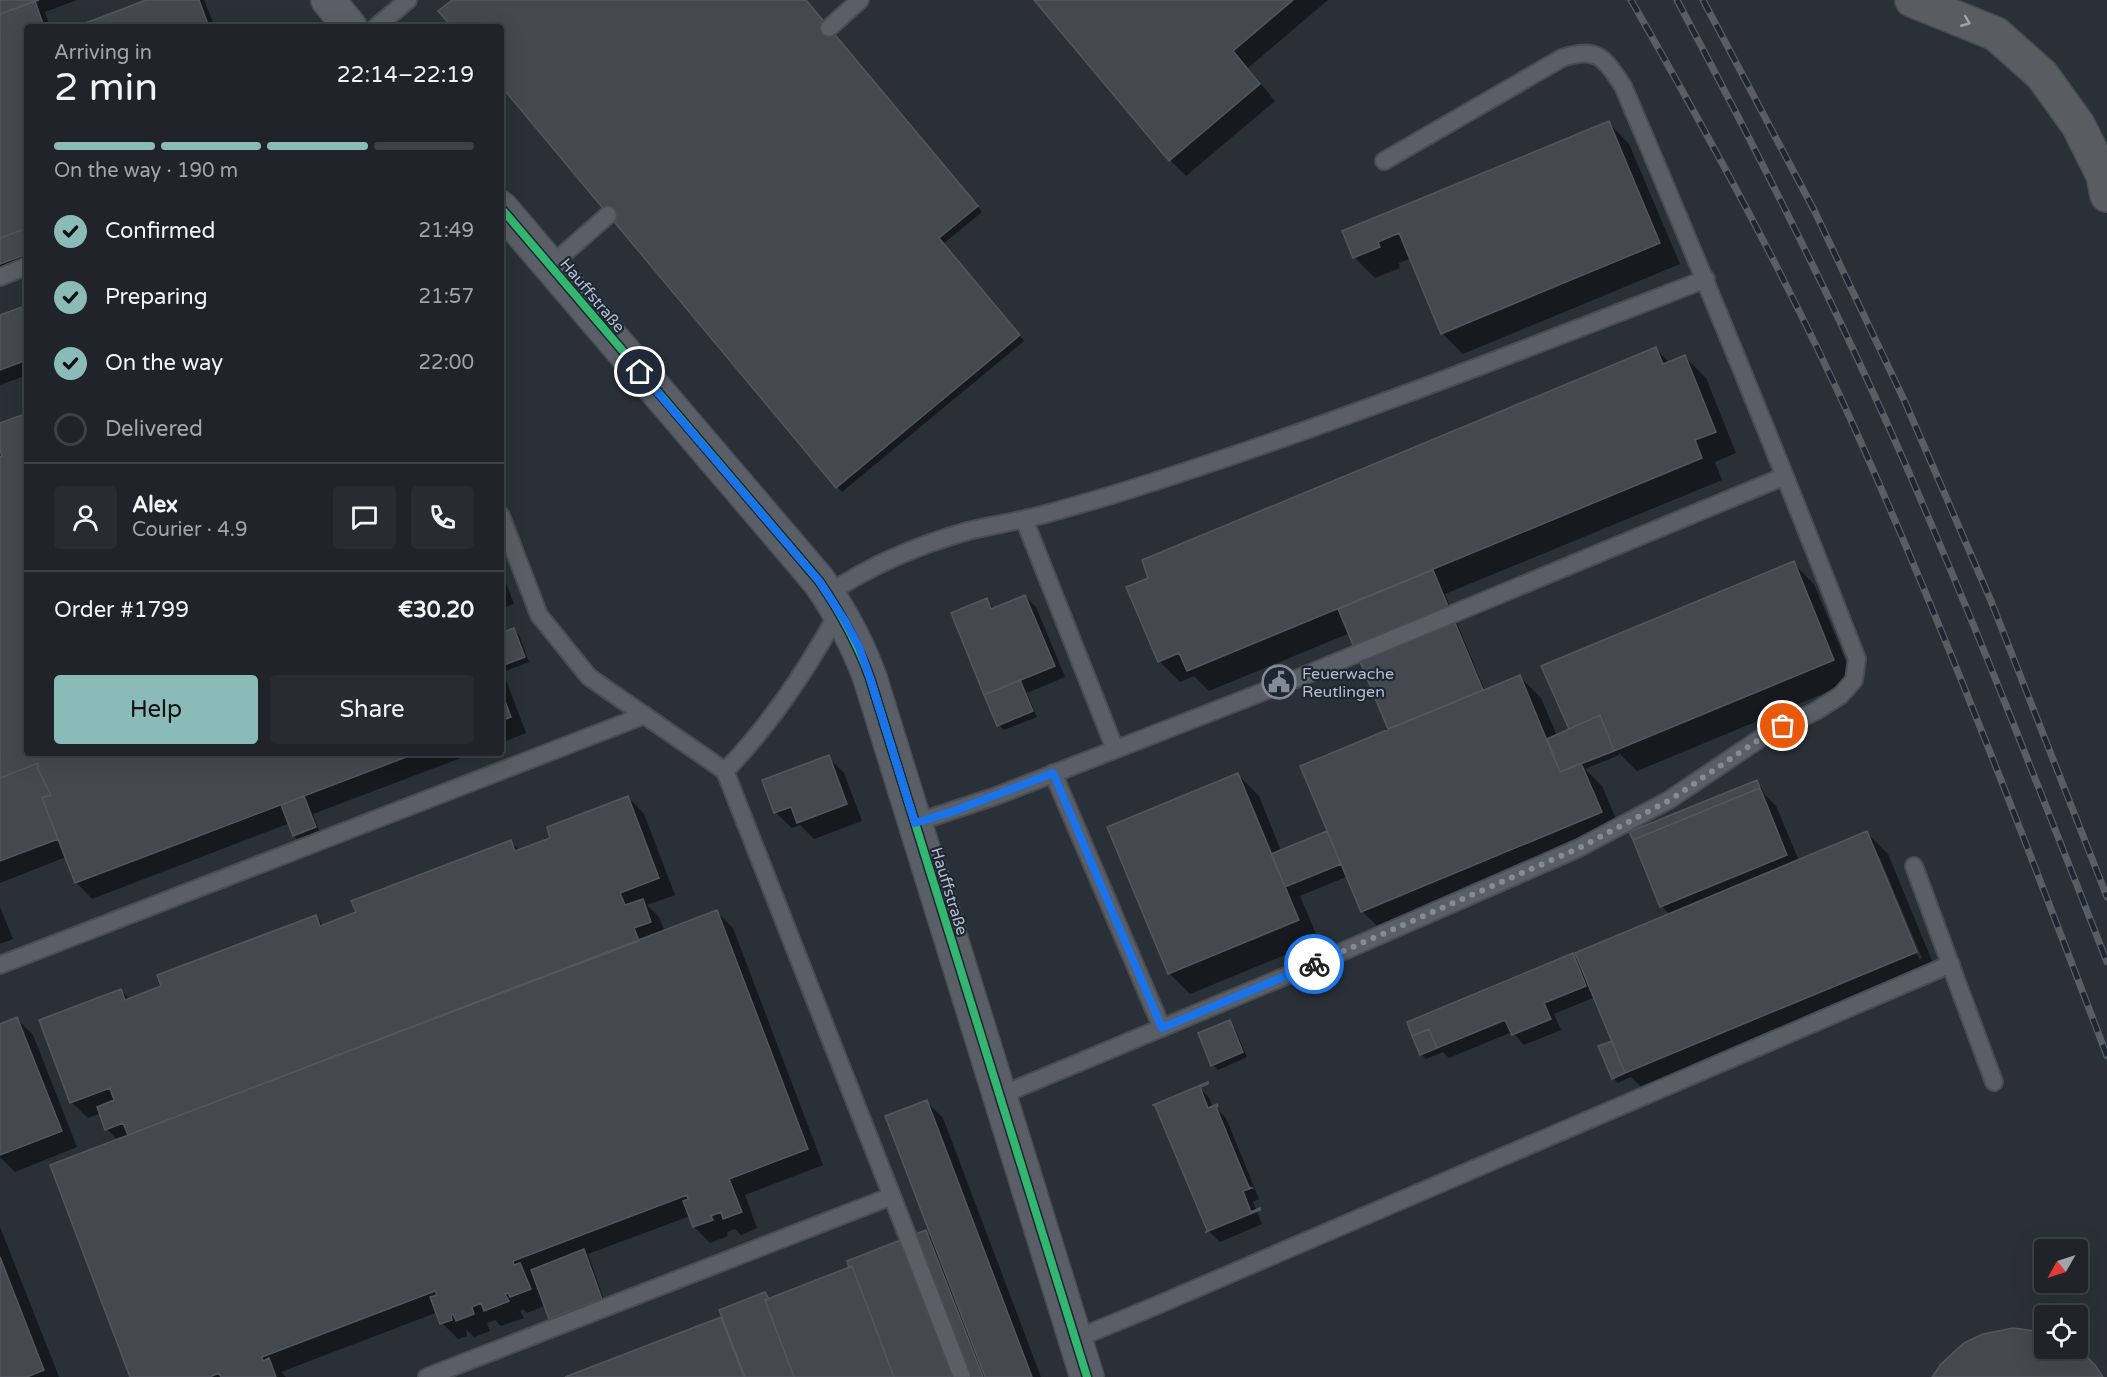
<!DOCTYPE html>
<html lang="en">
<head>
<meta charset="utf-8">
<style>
  :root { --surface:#20242a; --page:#282c32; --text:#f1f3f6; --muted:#a2a4a8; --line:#3d4147; --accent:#8bbbb9 }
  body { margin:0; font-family:"Varela Round",sans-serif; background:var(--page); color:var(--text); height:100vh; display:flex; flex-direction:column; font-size:22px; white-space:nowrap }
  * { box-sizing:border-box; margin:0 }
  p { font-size:20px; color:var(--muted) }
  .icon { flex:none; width:33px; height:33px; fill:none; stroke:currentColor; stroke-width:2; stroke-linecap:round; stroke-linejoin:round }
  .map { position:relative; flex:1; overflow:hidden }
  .panel { position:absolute; left:24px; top:24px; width:480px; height:732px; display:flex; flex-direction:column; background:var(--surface); border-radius:6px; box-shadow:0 6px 24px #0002,0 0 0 2px var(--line) }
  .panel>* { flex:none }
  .needle { width:39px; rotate:231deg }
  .buttons { position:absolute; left:2034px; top:1239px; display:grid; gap:12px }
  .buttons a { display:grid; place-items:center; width:54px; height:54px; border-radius:6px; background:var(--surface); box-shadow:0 6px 24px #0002,0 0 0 2px var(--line); font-size:30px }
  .pin { position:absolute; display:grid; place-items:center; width:51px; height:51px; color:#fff; margin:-26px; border:3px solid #fff; border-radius:50%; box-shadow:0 2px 6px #0007 }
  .courier { position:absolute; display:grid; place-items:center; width:60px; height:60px; margin:-30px; border:4px solid #1a73e8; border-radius:50%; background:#fff; color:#222; box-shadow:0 2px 8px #0007 }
  .overview em { font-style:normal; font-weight:600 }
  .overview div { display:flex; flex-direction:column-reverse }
  .overview { display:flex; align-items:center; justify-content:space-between; height:102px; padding:0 30px }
  h1 { font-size:39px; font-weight:600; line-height:45px }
  .bar { display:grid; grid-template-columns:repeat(4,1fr); gap:9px 6px; align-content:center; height:72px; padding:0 30px }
  .bar i { height:8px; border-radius:4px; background:var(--line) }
  .bar .on { background:var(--accent) }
  .bar p { grid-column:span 4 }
  .line { display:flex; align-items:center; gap:15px; padding:0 30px; border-top:2px solid var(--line) }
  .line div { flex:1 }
  .round { display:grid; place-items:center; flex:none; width:63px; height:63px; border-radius:6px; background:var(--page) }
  ol { padding:0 30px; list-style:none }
  li { display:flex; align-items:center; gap:18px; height:66px }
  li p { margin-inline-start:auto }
  li .icon { padding:6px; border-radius:50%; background:var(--accent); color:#111; stroke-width:4 }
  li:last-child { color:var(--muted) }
  li i { width:33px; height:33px; border:3px solid var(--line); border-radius:50% }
  .action { display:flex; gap:12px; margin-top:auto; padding:12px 30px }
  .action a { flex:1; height:69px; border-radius:6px; background:var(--accent); color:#111; font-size:24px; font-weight:600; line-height:69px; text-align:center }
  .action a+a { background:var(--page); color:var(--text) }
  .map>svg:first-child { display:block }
  .shadow { fill:#0007; fill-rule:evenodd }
  .building { fill:#444950; stroke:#52575f; stroke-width:1.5 }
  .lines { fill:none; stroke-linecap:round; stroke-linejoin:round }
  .lane-casing { stroke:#484c53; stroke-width:20 }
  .street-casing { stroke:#484c53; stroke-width:36 }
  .highway-casing { stroke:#474c53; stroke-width:36 }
  .lane { stroke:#5a5e66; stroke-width:16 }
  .street { stroke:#5a5e66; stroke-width:33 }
  .highway { stroke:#5a5d60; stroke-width:33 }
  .rail-casing { stroke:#595d64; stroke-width:7 }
  .rail { stroke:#1d2633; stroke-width:4.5; stroke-dasharray:14; stroke-linecap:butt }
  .cycleway-casing { stroke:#1d2633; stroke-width:11 }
  .cycleway { stroke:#33b770; stroke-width:8 }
  .oneway { stroke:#9ea4af }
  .done { stroke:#848b96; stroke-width:6; stroke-dasharray:0 10.8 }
  .route { stroke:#1a73e8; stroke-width:8 }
  .labels { text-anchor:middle; stroke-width:4.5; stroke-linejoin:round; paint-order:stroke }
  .street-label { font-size:16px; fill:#b4bcc9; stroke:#1d2633 }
  .poi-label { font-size:16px; fill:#b4bcc9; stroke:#1d2633; text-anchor:start }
</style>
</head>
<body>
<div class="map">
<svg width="2107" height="1377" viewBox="0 0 2107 1377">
  <rect width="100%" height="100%" fill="#2a3038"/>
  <path class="shadow" d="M0,0h77l-32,12 5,15h-23v234l-27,10z
    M150,0h54l11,27h-135z
    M454,0h351l177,212 -39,32 81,97 -182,151 -341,-408v-57h-47z
    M1035,0h293l-80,68 27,33 -89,75 -16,-16z
    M1608,122l21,22 51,120 -217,90 -21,-21 -31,-75 -12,5 1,5 -25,10 -21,-21 -10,-25z
    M27,307v68l-27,10v-68z
    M1656,349l14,14 15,-6 21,21 30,75 -21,9 7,18 -277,114 40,97 35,-14 21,21 16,38 15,-7 -1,-1 222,-165 21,21 40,97 -217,90 -18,-18v2l-34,14 17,17 20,47 -239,99 -21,-21 -14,-35 -48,20 19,45 -129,53 -21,-21 69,-198 21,21 22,55 46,-18 5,5 59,-108 -41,-97 -141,58 -15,-15 -14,6 -21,-21z
    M27,415v338h447l-161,61 7,19 -21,8 -5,-5 -4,-13 -198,76 -16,-17 -10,-25 -66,26v-425l4,-1 -4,-11v-21z
    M501,570l13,34 -13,5z
    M1025,596l11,11 29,70 -38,16 10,24 -33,13 -5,-5 -13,-125 9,9z
    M514,630l5,5 10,27 -26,10 23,61 -25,10v-109z
    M828,757l16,16 18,48 -48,18 -14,-14 -8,3 -17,-16z
    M1756,782l5,5 4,8 11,11 23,55 68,-28 21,21 49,119 -290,120 -16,-16 -13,6 -5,-5 3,-30 -21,-51 -41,17 7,16 -37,15 -12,-13 -63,26 -6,-6 -17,7 -5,-5 152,-99 8,8 89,-48 -8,-9zM1876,856h3l43,102 -3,1z
    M628,797l16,17 31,81 -28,10 12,12 6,15 52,-20 16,16 90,237 -78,30 12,33 -16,7 -6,-6 -8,3 1,4 -18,7 -16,-16 -4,-11 -102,38 18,51 -50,18 -5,-5 -5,-13 -19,8 -4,-4 -3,2 4,7 -23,8 -6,-6 -8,3 3,8 -16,6 -8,-8 1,7 -9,3 -16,-16 -4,-11 -157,60 5,5h-154l-14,-236 -11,-12 -6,-16 -13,5 -17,-16 50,-111 9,8 32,-12 154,-70 8,9 34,-13 153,-71 9,9 32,-12z
    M0,907l13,32 -13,5z
    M17,1019l16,16 44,112 -62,25 -15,-15v-132z
    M1229,1022l5,5 13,30 -29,13 -5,-5z
    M1199,1087l10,11 4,10 2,-1 11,11 33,81 -6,3 9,22 -42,18 -11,-11z
    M926,1101l17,17 98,259h-472l152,-58 5,5 39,-30 6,5 80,-30 75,-37 9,9z
    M0,1227l59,150h-59z"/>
  <path class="building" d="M0,0h39l-39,14z
    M146,0h53l10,27h-134z
    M452,0h354l172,206 -39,32 81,97 -184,153 -335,-402v-59h-49l-14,-16z
    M1034,0h259l-60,51 27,33 -91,77z
    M35,1l9,26h-17v201l-27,10v-224z
    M1609,121l51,122 -219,91 -42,-101 -21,9 2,5 -27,11 -11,-27z
    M27,228v26l-27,10v-26z
    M27,305v55l-27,10v-55z
    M1656,347l7,17 22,-9 31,77 -21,8 7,18 -515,213 -8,-18 -21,9 -32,-75 22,-9 -6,-18z
    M27,413v340h390l-342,130 -33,-85 9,-3 -14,-28 2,-1 -1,-3 -38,15v-321l2,-1 -2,-6v-27z
    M1794,561l40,99 -220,91 -14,-36 -31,14 -28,-63z
    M1433,570l50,120 -95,39 -50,-120z
    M1025,595l30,71 -71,29 -33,-82 36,-15 4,11z
    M514,628l11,29 -24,9v-33z
    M1520,675l40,97 21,-9 21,49 -241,100 -61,-146z
    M1020,680l13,31 -36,15 -13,-31z
    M501,691l10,26 -10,4z
    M1600,715l14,36 -54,21 -13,-33z
    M829,755l18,49 -50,19 -6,-16 -17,6 -12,-33z
    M38,763l1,3 -2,1 14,28 -9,3 16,41 -58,22v-83z
    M1238,773l61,147 -131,54 -61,-147z
    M1757,780l3,8 -127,52 -4,-8z
    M1760,788l27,67 -127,52 -27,-67z
    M304,796l12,31 -23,9 -12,-31z
    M628,796l31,82 -39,15 5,12 18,-6 8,23 -17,6 5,13 -511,194 -5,-12 -18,7 -8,-23 17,-7 -4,-12 -40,15 -31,-83 82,-31 4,11 36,-14 -4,-11 159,-60 4,11 36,-14 -5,-11 160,-61 4,11 35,-13 -3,-11z
    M1327,831l14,33 -56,23 -14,-33z
    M1867,831l50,121 -292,121 -50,-120z
    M717,910l91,239 -79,30 13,33 -19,7 -2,-7 -10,4 2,4 -20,7 -10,-26 5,-2 -1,-4 -174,66 1,4 6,-2 11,26 -21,8 -2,-4 -3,1 4,7 -25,10 -3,-8 -9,4 2,7 -18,7 -3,-7 -2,1 1,5 -12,4 -10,-27 7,-2 -2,-4 -173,66 1,4 6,-3 7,19h-55l-2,-4 -9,4h-80l-80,-212z
    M1573,953l13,33 -42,17 7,16 -39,16 -7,-15 -68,28 -8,-19 -17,7 -5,-14z
    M17,1017l45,114 -62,24v-131z
    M1230,1020l13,32 -32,14 -13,-33z
    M1429,1029l8,19 -17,7 -8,-19z
    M1612,1041l13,32 -13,6 -14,-33z
    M1208,1082v2l-8,3 8,21 9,-4 1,2 -2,1 33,80 3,1 -9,3 8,21 9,-4v2l-54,22 1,-2 -52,-124 -2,-1z
    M927,1100l105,277h-47l-100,-261z
    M926,1230l57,147h-89l-42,-111 -3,2 -2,-7z
    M584,1249l18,50 -53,20 -18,-49z
    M0,1257l44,113 -17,7h-27z
    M852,1266l42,111h-100l-29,-77z
    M765,1292l4,7 -4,1 29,77h-49l-26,-67z
    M721,1317l23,60h-179z
    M2013,1328l31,4v16h34l17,17 8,12h-171l9,-13 23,-21 19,-9z"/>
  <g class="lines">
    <g class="lane-casing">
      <path id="lane" d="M376,27l32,-27
        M829,28l31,-28
        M550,266l58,-51
        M0,277l27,-11
        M501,516l38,99 50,62 136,94 167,425
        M1024,519l91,230
        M828,594c43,-29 90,-49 140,-63 25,-6 50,-10 74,-16 29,-8 57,-16 86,-25 196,-62 387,-137 578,-211
        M725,771c47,-48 82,-101 114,-160
        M1053,773l109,255
        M915,823l81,-27 300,-117 489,-203
        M1914,866l80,216
        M0,965l645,-250
        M999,1096l313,-131 267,-117 90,-48 98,-66 49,-23 25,-16 13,-15 3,-21c-75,-193 -153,-384 -234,-573 -19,-28 -25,-40 -61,-28l-178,103
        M1075,1339l78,-32 798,-343
        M427,1377l465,-181 70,181"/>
    </g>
    <g class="street-casing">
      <path id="street" d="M328,0l22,27
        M501,208l318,373c22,32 38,61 51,97l217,699"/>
    </g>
    <g class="highway-casing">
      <path id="highway" d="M1912,0l84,34 46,41 36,50 25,50 4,20"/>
    </g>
    <use href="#lane" class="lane"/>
    <use href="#street" class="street"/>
    <use href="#highway" class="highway"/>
    <g class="rail-casing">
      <path id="rail" d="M1631,0c80,140 158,282 224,429 92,206 172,416 252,627
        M1677,0c90,170 177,342 252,519 63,147 120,295 178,443
        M1703,0l111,210 91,192 86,199 116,296"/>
    </g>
    <use href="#rail" class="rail"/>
    <g class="cycleway-casing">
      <path id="cycleway" d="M501,208l318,373c22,32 38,61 51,97l217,699"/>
    </g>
    <use href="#cycleway" class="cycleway"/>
  </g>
  <defs><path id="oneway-chevron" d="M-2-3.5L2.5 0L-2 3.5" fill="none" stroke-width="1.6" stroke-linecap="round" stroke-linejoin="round" transform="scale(1.5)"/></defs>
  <use class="oneway" href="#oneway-chevron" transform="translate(1966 22) rotate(22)"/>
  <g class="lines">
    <path class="done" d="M1314,964l265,-116 91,-48 97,-66 16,-8"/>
    <path class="route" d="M640,372l179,209 26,40 14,26 11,31 45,145 39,-12 99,-38 109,255 152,-64"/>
  </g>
  <defs>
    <g id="civic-ring" transform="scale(1.725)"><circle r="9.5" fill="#1d2633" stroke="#848b96" stroke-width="1.5"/><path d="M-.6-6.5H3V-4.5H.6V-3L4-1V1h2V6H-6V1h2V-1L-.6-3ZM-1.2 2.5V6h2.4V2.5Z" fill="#848b96"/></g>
  </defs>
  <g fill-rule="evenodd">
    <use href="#civic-ring" x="1279" y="682"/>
  </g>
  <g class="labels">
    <g class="street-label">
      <text transform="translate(593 295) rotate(50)" y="6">Hauffstraße</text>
      <text transform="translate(950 891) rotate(73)" y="6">Hauffstraße</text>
    </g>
    <g class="poi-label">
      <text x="1302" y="679">Feuerwache<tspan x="1302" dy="18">Reutlingen</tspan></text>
    </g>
  </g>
</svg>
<div class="buttons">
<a><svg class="needle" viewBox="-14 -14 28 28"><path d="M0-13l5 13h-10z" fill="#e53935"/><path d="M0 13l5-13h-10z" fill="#a2a4a8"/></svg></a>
<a><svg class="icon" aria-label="locate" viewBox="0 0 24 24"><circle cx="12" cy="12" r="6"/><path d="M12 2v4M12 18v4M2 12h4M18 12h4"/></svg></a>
</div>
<div class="pin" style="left:1783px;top:726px;background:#ea580c"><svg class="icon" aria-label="bag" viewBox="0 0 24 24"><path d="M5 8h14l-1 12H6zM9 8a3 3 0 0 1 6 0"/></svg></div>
<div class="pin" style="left:640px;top:372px;background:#1f2937"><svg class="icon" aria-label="home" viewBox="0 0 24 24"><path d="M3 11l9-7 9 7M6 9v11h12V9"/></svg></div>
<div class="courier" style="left:1314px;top:964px"><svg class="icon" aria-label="bike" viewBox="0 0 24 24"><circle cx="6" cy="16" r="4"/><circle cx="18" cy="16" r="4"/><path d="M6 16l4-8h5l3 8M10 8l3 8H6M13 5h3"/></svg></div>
<section class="panel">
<div class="overview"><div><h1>2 min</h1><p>Arriving in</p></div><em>22:14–22:19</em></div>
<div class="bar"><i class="on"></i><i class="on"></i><i class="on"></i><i></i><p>On the way · 190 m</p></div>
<ol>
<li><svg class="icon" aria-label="check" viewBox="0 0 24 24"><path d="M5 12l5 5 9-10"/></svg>Confirmed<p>21:49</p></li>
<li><svg class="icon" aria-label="check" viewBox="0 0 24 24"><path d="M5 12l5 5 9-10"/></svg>Preparing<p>21:57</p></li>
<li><svg class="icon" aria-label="check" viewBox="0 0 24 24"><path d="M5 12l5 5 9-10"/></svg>On the way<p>22:00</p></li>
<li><i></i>Delivered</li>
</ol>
<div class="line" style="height:108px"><a class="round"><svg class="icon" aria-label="person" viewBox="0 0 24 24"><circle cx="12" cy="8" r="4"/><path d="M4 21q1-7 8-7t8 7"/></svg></a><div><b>Alex</b><p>Courier · 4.9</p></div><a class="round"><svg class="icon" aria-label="chat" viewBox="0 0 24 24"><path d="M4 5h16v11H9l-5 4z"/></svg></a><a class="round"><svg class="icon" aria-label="phone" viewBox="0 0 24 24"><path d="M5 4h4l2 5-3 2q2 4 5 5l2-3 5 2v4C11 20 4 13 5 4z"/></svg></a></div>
<div class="line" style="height:78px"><div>Order #1799</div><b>€30.20</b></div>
<div class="action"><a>Help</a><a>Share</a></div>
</section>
</div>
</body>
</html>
